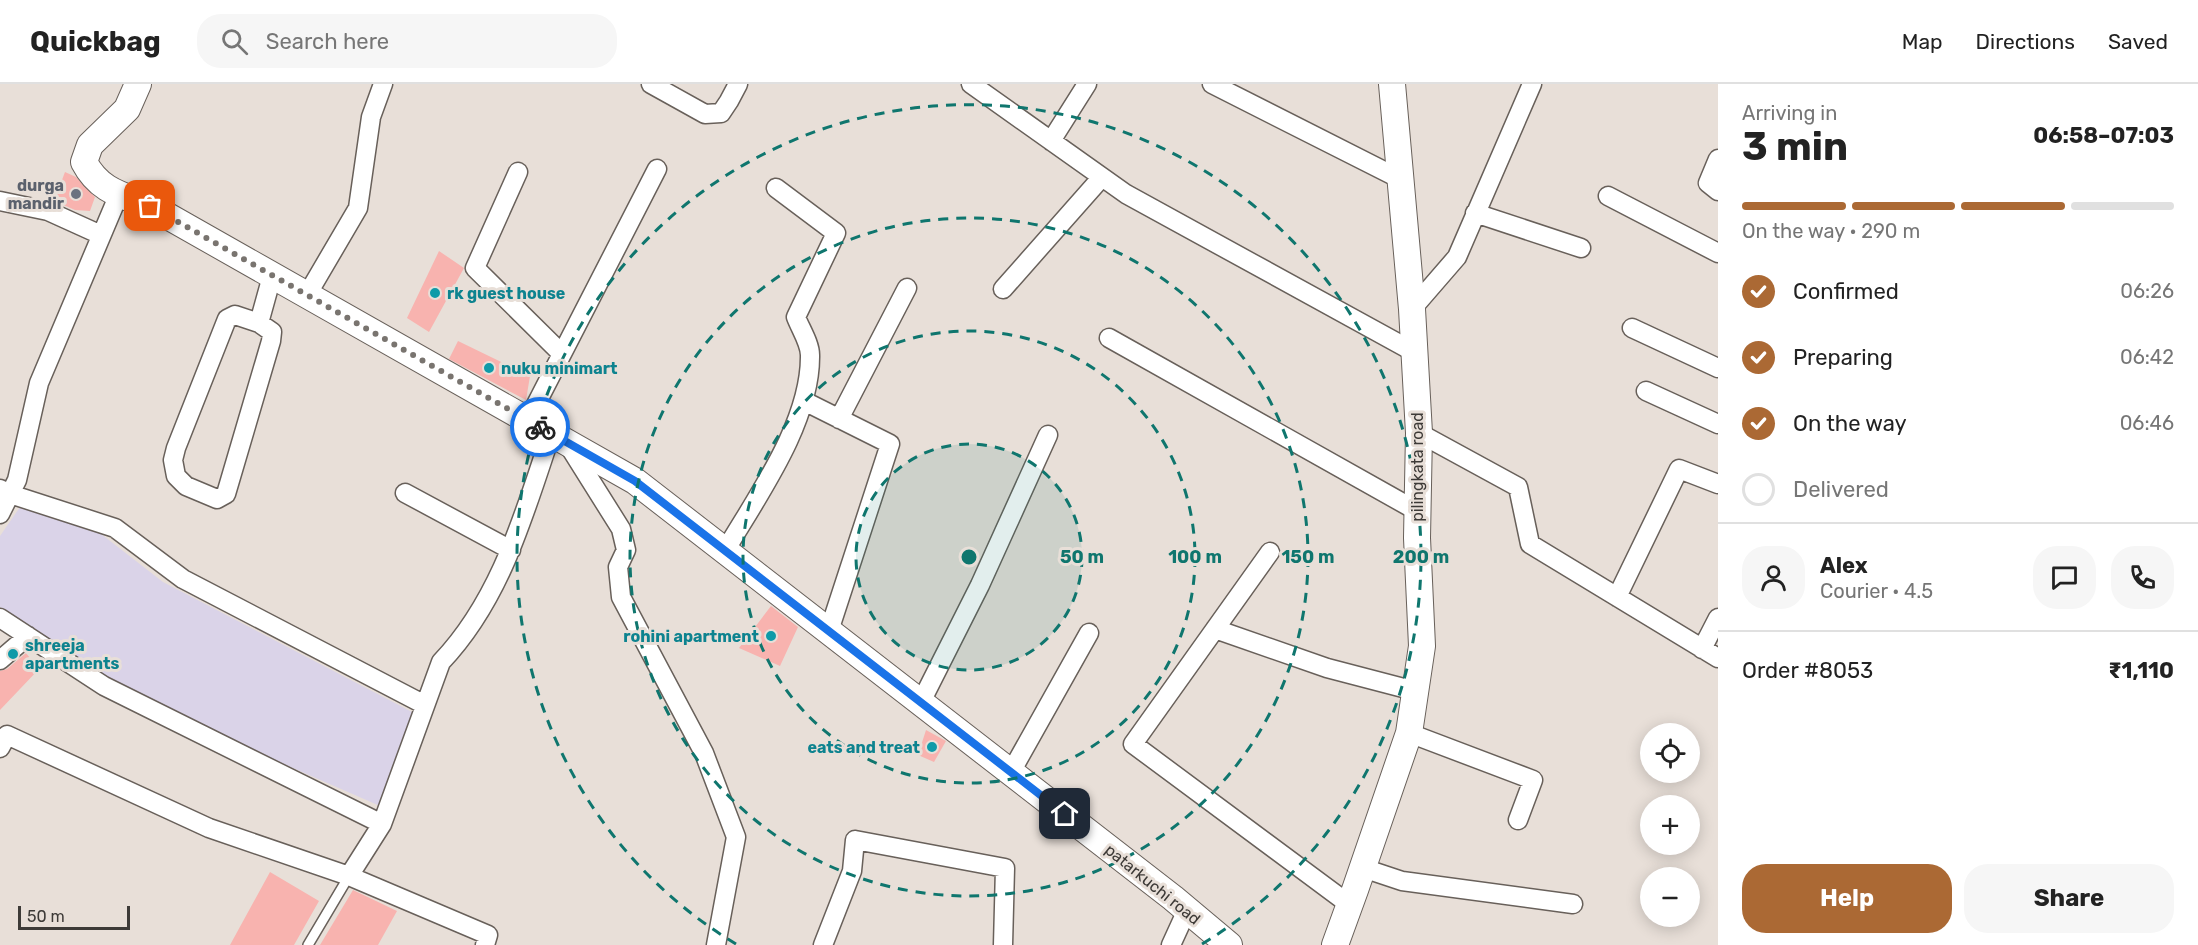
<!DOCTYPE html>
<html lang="en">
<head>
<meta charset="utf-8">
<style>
  :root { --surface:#fff; --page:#f6f6f6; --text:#222; --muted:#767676; --line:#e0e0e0; --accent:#ab6934 }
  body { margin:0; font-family:Rubik,sans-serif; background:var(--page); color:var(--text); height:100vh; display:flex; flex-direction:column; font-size:22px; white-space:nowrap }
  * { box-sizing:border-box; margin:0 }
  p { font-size:20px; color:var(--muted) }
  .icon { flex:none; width:33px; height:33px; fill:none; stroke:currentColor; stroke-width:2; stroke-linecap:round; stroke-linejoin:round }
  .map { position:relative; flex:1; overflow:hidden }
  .sheet { display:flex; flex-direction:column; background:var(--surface); width:480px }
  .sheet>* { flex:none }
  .controls { position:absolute; left:1640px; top:639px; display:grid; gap:12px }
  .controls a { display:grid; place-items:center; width:60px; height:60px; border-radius:50%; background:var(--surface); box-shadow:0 3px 15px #0003; font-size:30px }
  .scale { position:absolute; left:18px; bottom:15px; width:112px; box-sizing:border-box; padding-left:6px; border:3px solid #3d3a37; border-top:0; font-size:16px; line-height:21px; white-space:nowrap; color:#3d3a37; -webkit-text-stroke:4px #e8dfd8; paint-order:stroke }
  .pin { position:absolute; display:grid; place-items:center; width:51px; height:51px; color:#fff; margin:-26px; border-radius:12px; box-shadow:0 3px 9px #0006 }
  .courier { position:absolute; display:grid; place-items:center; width:60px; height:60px; margin:-30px; border:4px solid #1a73e8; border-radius:50%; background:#fff; color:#222; box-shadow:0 2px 8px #0007 }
  .overview em { font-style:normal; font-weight:700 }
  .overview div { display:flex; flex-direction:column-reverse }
  .overview { display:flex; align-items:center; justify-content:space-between; height:102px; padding:0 24px }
  h1 { font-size:39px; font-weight:700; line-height:45px }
  .bar { display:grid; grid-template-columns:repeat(4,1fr); gap:9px 6px; align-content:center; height:72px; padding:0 24px }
  .bar i { height:8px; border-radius:4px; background:var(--line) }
  .bar .on { background:var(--accent) }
  .bar p { grid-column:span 4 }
  .line { display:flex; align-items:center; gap:15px; padding:0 24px; border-top:2px solid var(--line) }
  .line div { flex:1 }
  .round { display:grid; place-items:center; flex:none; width:63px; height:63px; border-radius:24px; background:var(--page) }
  ol { padding:0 24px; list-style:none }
  li { display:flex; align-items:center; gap:18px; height:66px }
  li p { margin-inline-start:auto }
  li .icon { padding:6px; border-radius:50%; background:var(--accent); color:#fff; stroke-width:4 }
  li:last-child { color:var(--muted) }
  li i { width:33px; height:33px; border:3px solid var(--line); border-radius:50% }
  .button { display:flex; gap:12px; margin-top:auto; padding:12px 24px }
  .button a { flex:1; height:69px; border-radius:24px; background:var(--accent); color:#fff; font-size:24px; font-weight:700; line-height:69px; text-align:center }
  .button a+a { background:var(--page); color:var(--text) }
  header { display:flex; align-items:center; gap:36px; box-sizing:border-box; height:84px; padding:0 30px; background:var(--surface); border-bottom:2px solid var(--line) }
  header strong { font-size:28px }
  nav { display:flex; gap:33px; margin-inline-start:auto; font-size:21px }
  .search { width:420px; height:54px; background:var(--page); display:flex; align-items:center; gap:15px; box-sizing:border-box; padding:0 21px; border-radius:24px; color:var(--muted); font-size:22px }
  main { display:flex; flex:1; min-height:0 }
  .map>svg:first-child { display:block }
  .industrial { fill:#dad3e8 }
  .building { fill:#f8b3af }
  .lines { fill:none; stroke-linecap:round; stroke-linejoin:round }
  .lane-casing { stroke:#68605a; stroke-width:12 }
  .street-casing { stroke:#68605a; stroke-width:21 }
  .secondary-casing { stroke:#68605a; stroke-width:28 }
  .lane { stroke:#fff; stroke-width:9 }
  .street { stroke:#fff; stroke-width:18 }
  .secondary { stroke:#fff; stroke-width:26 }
  .done { stroke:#79746f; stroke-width:6; stroke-dasharray:0 10.8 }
  .route { stroke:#1a73e8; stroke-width:8 }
  .ring { fill:none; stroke:#0f766e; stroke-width:3; stroke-dasharray:10 8 }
  .worship-dot { fill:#6b7280; stroke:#e8dfd8; stroke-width:2 }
  .culture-dot { fill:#0f9aa8; stroke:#e8dfd8; stroke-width:2 }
  .labels { text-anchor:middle; stroke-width:6; stroke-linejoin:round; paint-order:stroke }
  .worship-label { font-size:16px; font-weight:bold; fill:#5b616d; stroke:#e8dfd8; text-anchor:end }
  .culture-label { font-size:16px; font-weight:bold; fill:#0d838f; stroke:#e8dfd8; text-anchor:start }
  .street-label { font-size:16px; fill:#3d3a37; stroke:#e8dfd8 }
  .centre { fill:#0f766e; stroke:#e8dfd8; stroke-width:3 }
  .ring-label { font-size:18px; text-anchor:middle; font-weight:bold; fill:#0f766e; stroke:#e8dfd8; stroke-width:6; stroke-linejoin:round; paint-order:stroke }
</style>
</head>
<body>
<header>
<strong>Quickbag</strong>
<div class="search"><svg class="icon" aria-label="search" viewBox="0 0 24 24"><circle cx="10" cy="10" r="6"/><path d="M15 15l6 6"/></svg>Search here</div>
<nav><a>Map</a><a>Directions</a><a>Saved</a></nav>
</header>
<main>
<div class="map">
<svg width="1718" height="861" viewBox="0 0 1718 861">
  <rect width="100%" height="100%" fill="#e8dfd8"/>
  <path class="industrial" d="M20,423l76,23 67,52 251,131 -34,93 -110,-48 -157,-76 -113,-75v-71z"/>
  <path class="building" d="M65,88l11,5 19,20 -5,14 -15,-1 -21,-9z
    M439,167l25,17 -35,64 -22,-14z
    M458,257l72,35 -4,24 -77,-41z
    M771,522l27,21 -18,39 -41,-18z
    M26,569l13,16 -39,41v-39l7,-2z
    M926,646l20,11 -12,21 -16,-7z
    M270,788l49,29 -25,44h-64z
    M353,806l44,21 -19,34h-58z"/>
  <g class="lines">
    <g class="lane-casing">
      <path id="lane" d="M308,861l41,-69"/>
    </g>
    <g class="street-casing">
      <path id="street" d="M651,0l54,30 16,-1 8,-12 9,-17
        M971,0l155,110 288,158
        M1212,0l188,95
        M1051,57l36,-57
        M1718,75l-10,24 10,8
        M518,88l-43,96 87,86
        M1608,112l110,57
        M0,117l48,10 53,24
        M1475,129l106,35
        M1003,205l99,-112
        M307,211l51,-87 13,-91 12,-33
        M1412,225l45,-52 75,-173
        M259,239l13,9 -1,9 -45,153 -9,5 -31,-13 -10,-10 -3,-16 3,-12 51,-129 8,-4 24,8 13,-47
        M1632,244l86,40
        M1109,254l308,173
        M1646,307l72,33
        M804,317l86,43 -61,187
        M839,335l68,-131
        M528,336l129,-251
        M1419,349l99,54 12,57 188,114
        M567,359l54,86 5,21 -8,17 3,30 83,156 32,84 -20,108
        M0,405l10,5 105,34 68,51 242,126
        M405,409l106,57
        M0,430l17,-34 22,-97 80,-189
        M725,467c33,-56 86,-129 85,-196 0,-12 -10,-27 -14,-38l40,-84 -60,-45
        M1270,468l-137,192 217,161
        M1617,513l62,-128 39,15
        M0,534l104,68 278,138
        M1215,545l112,39 88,23
        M1702,565l16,-31
        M0,576l28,-24
        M921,618l59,-117 68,-150
        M1409,649l124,47 -15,40
        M0,664l7,-13 202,93 140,48
        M1011,688l78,-139
        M1363,784l39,13 171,23
        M485,861l3,-10 -139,-59 33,-52 59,-162c60,-63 83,-148 110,-228
        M823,861l29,-74 3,-31 150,28 -2,77
        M1171,861l16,-35"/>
    </g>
    <g class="secondary-casing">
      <path id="secondary" d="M138,0l-11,25 -37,36 -6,17c15,29 38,33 66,44l485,275 538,417 56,47
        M1335,861l20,-55 54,-157 13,-87 -5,-108 2,-105 -7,-124 -20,-225"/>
    </g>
    <use href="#lane" class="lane"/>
    <use href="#street" class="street"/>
    <use href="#secondary" class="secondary"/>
  </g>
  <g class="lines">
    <path class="done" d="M150,122l390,221"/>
    <path class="route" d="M540,343l95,54 430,333"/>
  </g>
  <circle cx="969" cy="473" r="113" fill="#0f766e" fill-opacity=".12"/>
  <g class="ring">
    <circle cx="969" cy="473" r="113"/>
    <circle cx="969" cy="473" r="226"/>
    <circle cx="969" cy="473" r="339"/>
    <path d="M736 860A452 452 0 1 1 1202 860"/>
  </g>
  <circle class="worship-dot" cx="76" cy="110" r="6"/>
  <g class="culture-dot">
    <circle cx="435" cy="209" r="6"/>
    <circle cx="489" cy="284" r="6"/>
    <circle cx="771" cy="552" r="6"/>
    <circle cx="13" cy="570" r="6"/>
    <circle cx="932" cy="663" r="6"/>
  </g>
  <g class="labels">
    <g class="worship-label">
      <text x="64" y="107">durga<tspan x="64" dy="18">mandir</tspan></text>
    </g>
    <g class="culture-label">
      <text x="447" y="215">rk guest house</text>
      <text x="501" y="290">nuku minimart</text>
      <text x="759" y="558" text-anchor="end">rohini apartment</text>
      <text x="25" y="567">shreeja<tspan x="25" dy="18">apartments</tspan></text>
      <text x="920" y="669" text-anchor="end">eats and treat</text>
    </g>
    <g class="street-label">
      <text transform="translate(1417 383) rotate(-90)" y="6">pilingkata road</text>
      <text transform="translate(1153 800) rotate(39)" y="6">patarkuchi road</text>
    </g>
  </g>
  <circle cx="969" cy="473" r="9" class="centre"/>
  <g class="ring-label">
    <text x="1082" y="479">50 m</text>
    <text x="1195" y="479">100 m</text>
    <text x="1308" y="479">150 m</text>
    <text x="1421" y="479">200 m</text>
  </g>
</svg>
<div class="controls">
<a><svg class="icon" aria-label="locate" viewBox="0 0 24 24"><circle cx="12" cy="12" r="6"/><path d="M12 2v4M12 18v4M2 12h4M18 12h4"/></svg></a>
<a>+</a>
<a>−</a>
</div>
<div class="scale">50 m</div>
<div class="pin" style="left:150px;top:122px;background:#ea580c"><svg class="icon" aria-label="bag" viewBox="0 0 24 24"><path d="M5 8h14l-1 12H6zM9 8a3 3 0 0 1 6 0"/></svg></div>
<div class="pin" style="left:1065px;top:730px;background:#1f2937"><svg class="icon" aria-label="home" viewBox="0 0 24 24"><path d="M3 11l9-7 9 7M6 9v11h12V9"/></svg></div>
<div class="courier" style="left:540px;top:343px"><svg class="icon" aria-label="bike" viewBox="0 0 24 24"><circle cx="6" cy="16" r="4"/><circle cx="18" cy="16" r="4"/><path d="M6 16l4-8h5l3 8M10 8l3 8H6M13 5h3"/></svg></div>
</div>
<section class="sheet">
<div class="overview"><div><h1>3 min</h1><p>Arriving in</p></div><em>06:58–07:03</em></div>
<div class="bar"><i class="on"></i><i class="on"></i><i class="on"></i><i></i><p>On the way · 290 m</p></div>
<ol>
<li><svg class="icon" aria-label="check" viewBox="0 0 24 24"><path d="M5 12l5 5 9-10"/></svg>Confirmed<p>06:26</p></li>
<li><svg class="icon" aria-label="check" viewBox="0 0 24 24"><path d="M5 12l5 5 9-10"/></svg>Preparing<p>06:42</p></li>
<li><svg class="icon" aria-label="check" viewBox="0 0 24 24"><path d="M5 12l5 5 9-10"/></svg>On the way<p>06:46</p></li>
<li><i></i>Delivered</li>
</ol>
<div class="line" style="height:108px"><a class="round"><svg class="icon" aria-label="person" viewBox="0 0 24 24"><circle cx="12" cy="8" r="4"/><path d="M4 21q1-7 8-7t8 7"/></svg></a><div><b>Alex</b><p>Courier · 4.5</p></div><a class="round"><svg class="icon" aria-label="chat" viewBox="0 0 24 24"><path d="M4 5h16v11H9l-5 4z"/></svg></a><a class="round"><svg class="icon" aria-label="phone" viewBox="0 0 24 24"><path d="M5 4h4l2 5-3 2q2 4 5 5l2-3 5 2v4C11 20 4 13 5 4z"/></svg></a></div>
<div class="line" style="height:78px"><div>Order #8053</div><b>₹1,110</b></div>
<div class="button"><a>Help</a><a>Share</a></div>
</section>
</main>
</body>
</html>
